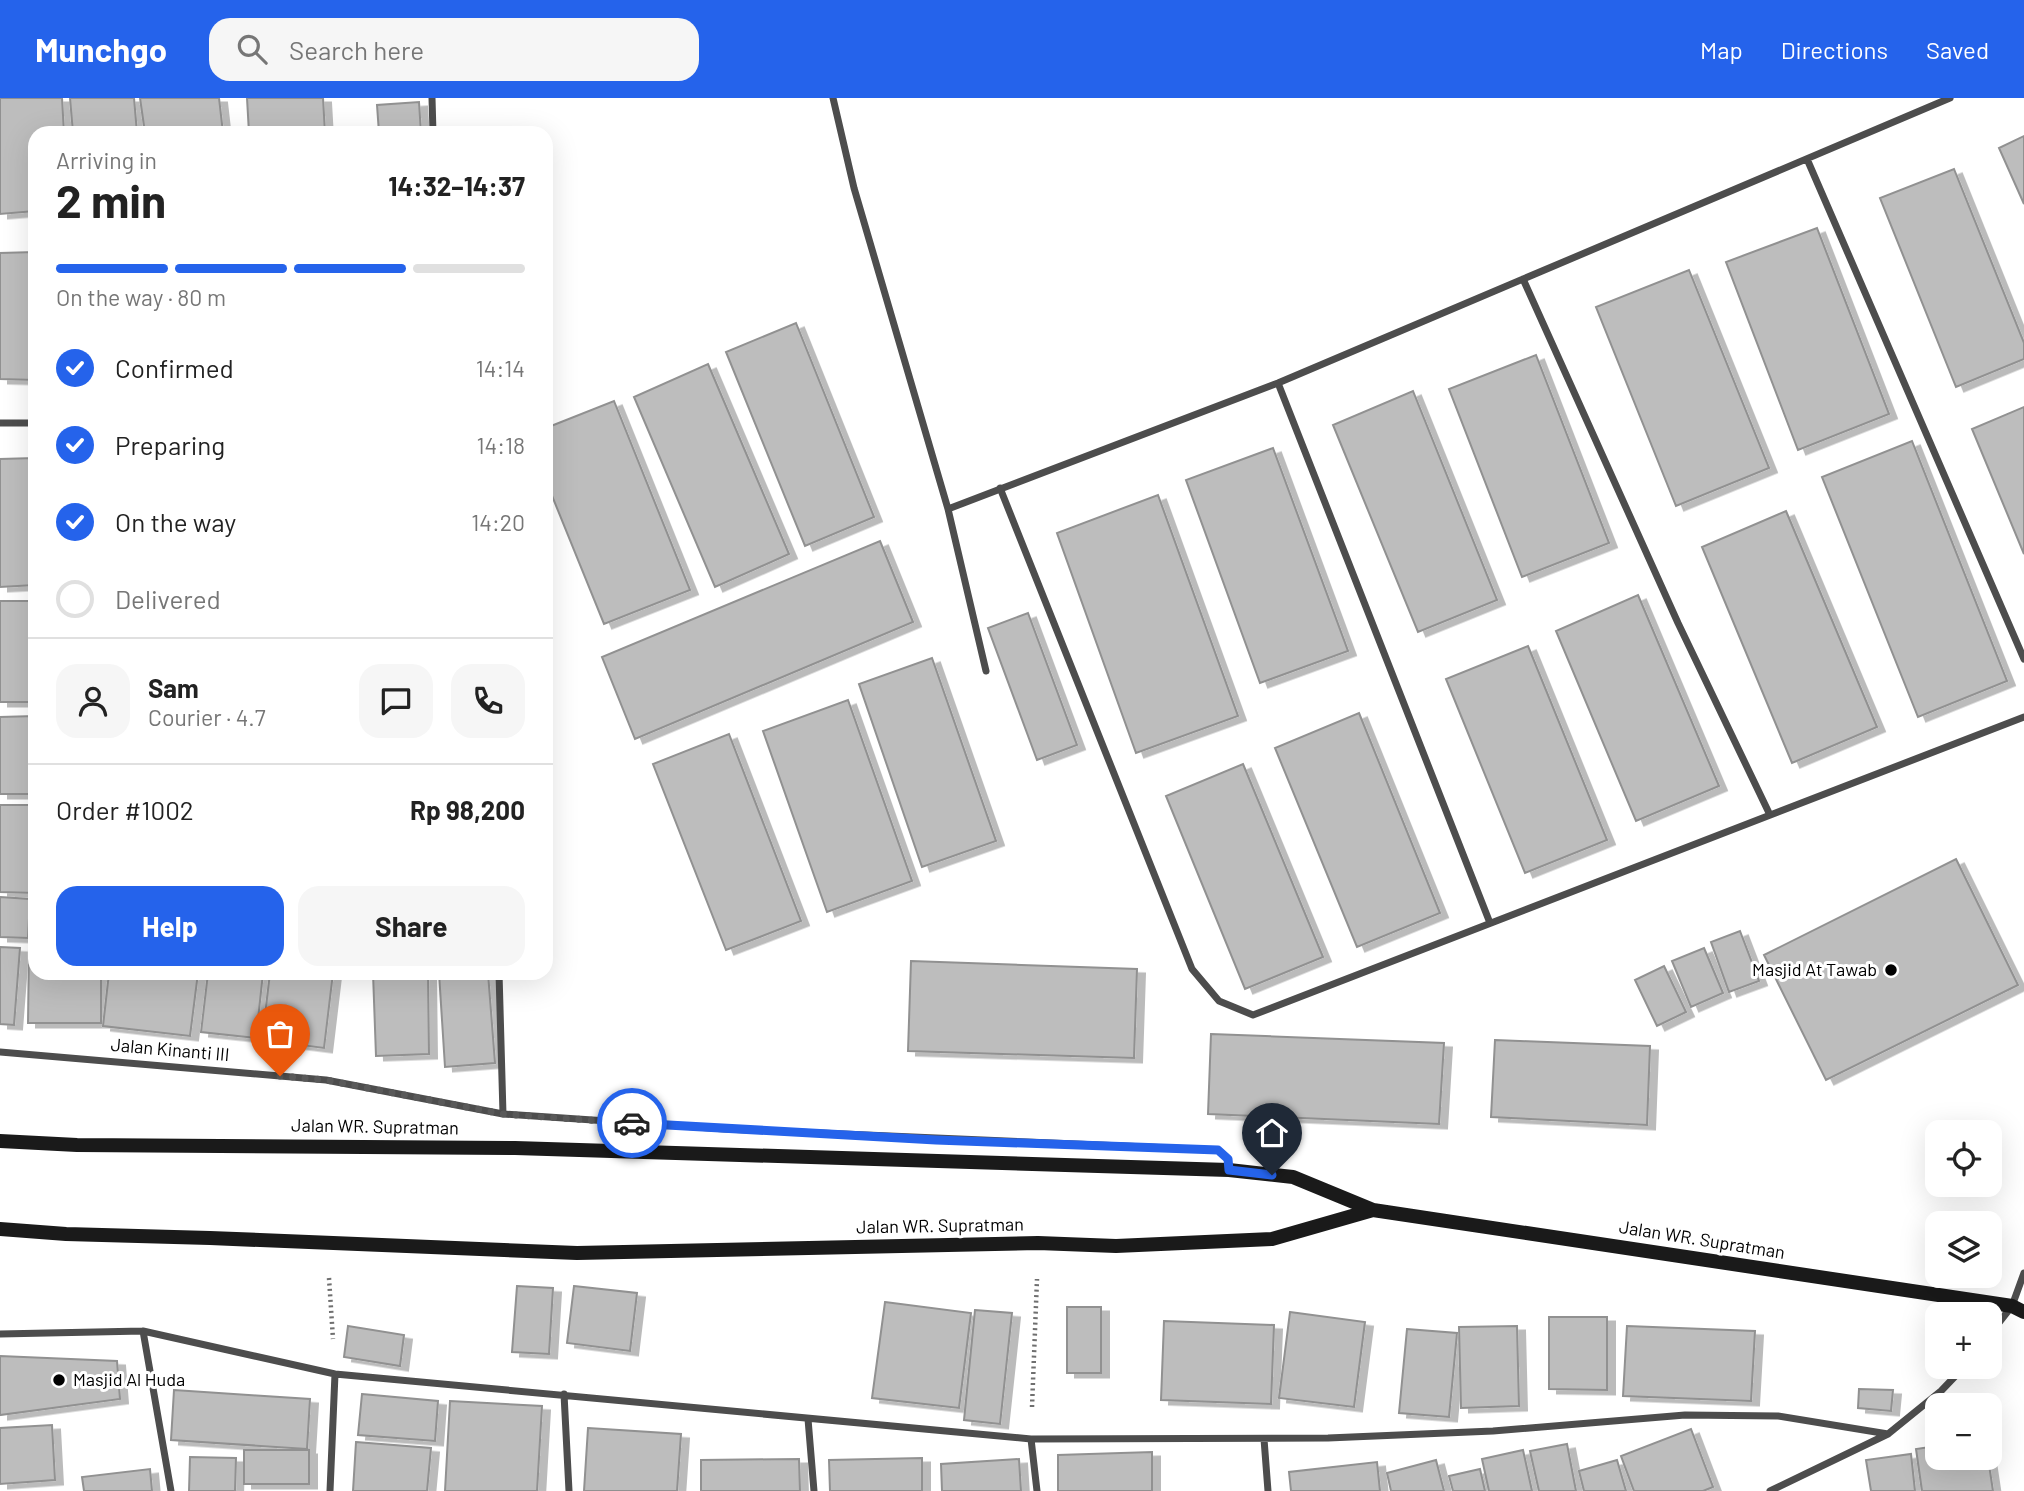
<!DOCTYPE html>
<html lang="en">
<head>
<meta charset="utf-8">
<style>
  :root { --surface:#fff; --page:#f6f6f6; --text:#222; --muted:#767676; --line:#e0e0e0; --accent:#2563eb }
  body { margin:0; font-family:Barlow,sans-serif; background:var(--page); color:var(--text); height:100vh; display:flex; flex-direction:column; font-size:26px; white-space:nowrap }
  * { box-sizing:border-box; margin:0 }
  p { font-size:23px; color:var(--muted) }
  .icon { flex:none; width:38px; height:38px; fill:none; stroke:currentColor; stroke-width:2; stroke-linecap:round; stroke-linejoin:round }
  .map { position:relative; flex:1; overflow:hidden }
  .details { position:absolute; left:28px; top:28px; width:525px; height:854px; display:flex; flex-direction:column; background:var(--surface); border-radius:21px; box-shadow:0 7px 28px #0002 }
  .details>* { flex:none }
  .fabs { position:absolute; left:1925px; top:1022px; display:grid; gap:14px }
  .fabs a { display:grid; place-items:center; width:77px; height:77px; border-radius:14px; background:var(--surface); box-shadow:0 7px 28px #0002; font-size:35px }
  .pin { position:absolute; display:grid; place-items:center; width:60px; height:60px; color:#fff; margin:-72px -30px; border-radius:50% 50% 50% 0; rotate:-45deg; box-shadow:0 0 7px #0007 }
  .pin .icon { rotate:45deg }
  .courier { position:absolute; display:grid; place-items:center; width:70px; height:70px; margin:-35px; border:5px solid #2563eb; border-radius:50%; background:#fff; color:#222; box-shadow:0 2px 9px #0007 }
  .head em { font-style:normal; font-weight:700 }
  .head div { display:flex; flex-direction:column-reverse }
  .head { display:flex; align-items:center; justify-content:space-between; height:119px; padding:0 28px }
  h1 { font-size:46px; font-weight:700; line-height:52px }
  .bar { display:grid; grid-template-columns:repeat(4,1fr); gap:10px 7px; align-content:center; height:84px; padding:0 28px }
  .bar i { height:9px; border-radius:5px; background:var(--line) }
  .bar .on { background:var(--accent) }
  .bar p { grid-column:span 4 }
  .line { display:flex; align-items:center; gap:18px; padding:0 28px; border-top:2px solid var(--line) }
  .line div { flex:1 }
  .round { display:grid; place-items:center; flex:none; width:74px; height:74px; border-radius:21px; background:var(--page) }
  ol { padding:0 28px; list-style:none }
  li { display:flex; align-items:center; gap:21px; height:77px }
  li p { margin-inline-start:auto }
  li .icon { padding:7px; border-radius:50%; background:var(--accent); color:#fff; stroke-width:4 }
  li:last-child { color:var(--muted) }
  li i { width:38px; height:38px; border:4px solid var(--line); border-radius:50% }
  .primary-button { display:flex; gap:14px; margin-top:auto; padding:14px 28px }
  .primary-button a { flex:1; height:80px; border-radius:21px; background:var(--accent); color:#fff; font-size:28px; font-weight:700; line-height:80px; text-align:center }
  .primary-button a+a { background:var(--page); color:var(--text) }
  header { display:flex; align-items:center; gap:42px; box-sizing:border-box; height:98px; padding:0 35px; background:var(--accent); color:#fff }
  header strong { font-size:33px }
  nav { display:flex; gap:38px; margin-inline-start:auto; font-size:24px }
  .search { width:490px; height:63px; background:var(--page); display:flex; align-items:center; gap:18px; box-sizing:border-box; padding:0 24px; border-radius:21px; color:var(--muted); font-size:26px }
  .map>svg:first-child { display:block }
  .building { fill:#bdbdbd; stroke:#919191; stroke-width:2; filter:url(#shadow) }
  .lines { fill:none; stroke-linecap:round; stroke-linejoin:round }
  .path { stroke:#6f6f6f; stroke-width:4.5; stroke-dasharray:2 3.5; stroke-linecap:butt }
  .minor { stroke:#4d4d4d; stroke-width:7 }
  .secondary { stroke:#1a1a1a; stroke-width:14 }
  .done { stroke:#595959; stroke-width:7; stroke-dasharray:0 12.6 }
  .route { stroke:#2563eb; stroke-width:9 }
  .poi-dot { fill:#000; stroke:#fff; stroke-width:2.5 }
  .labels { text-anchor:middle; stroke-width:6; stroke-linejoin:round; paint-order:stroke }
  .poi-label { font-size:18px; fill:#000; stroke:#fff; text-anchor:end }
  .street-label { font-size:18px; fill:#000; stroke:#fff }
</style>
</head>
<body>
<header>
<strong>Munchgo</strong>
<div class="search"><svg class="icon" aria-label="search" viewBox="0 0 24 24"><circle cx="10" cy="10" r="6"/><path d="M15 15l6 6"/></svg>Search here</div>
<nav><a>Map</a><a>Directions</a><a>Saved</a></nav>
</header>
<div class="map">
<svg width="2024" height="1393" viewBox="0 0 2024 1393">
  <defs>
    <filter id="shadow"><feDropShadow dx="8" dy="4.5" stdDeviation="0" flood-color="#0004"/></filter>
  </defs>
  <rect width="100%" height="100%" fill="#fff"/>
  <path class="building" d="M0,0h62l2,35h-29v78l-35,3z
    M70,0h64l3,35h-64z
    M140,0h79l4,35h-78z
    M247,0h76l2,35h-76z
    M419,4l2,31h-42l-2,-28z
    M2024,38v68l-25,-56z
    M1954,71l70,174v16l-68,28 -76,-189z
    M1817,130l72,186 -91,36 -72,-188z
    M35,154v128l-35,-1v-126z
    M1689,172l80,198 -93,38 -80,-199z
    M796,225l78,194 -69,29 -79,-194z
    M1536,257l73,188 -87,34 -73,-188z
    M708,266l81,190 -74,33 -81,-190z
    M1413,293l84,209 -79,32 -85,-207z
    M614,303l76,189 -86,34 -58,-143v-53z
    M2024,309v147l-52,-125z
    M1912,343l95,240 -89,36 -96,-240z
    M1273,350l75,203 -88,32 -74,-203z
    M35,360v127l-35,2v-128z
    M1158,397l80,221 -102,37 -79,-220z
    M1786,413l91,216 -85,36 -90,-216z
    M880,443l33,81 -278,117 -33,-82z
    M1638,497l81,191 -83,35 -80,-190z
    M0,503h35v101h-35z
    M1028,515l49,132 -40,15 -49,-132z
    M1528,548l79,194 -82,33 -79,-194z
    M932,560l64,183 -74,26 -63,-183z
    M848,602l64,181 -85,31 -64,-181z
    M1359,615l81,200 -83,34 -82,-199z
    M35,618v78h-35v-77z
    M729,636l72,187 -75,29 -73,-186z
    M1243,666l80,193 -78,32 -79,-193z
    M0,707h35v88l-35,-1z
    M1956,761l62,126 -192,95 -62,-125z
    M0,799l30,2 -2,39 -28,-1z
    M1740,833l19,50 -30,11 -18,-50z
    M0,849l20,1 -6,77 -14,-1z
    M29,850h6v25h66v50h-73z
    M1704,850l19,45 -32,14 -19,-46z
    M911,863l226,8 -3,89 -226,-7z
    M1664,868l22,46 -29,14 -22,-46z
    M109,875h89l-8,63 -87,-10z
    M208,875h55l-7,65 -55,-6z
    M270,875h63l-9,75 -62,-8z
    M373,875h55l1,81 -53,2z
    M439,875h49l7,90 -50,4z
    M1211,936l233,9 -5,81 -231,-10z
    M1495,942l155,6 -3,79 -156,-8z
    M517,1188l36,2 -4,66 -37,-2z
    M574,1188l63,7 -7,58 -63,-8z
    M885,1204l86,11 -12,95 -87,-10z
    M1067,1209h34v66h-34z
    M975,1212l37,3 -12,111 -36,-4z
    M1290,1214l75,10 -11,85 -75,-9z
    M1549,1219h58v73l-58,-1z
    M1164,1223l110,4 -3,79 -110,-4z
    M348,1228l56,9 -4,31 -56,-9z
    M1517,1228l2,80 -58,2 -2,-81z
    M1627,1228l128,5 -4,70 -128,-5z
    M1407,1231l50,4 -8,84 -50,-4z
    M0,1258l117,5 3,38 -120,16z
    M1859,1291l34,1 -2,21 -33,-3z
    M174,1292l136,9 -3,50 -136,-9z
    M362,1296l76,7 -3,40 -77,-6z
    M450,1303l92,5 -5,85h-92z
    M52,1327l3,55 -55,4v-56z
    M588,1330l93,6 -4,57h-93z
    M1691,1331l22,58 -10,4h-69l-13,-35z
    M356,1344l75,6 -4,43h-74z
    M1567,1346l9,47h-37l-9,-40z
    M1937,1348v12h51l5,33h-71l-6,-42z
    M244,1352h65v34h-65z
    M1523,1352l9,41h-43l-7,-32z
    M1152,1354v39h-94v-36z
    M1911,1356l4,37h-44l-5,-31z
    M190,1359l46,1 -1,33h-46z
    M922,1360v33h-92l-1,-31z
    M799,1361l1,32h-99v-31z
    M1019,1361l2,32h-79l-1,-27z
    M1436,1362l8,31h-53l-4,-18z
    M1617,1362l9,31h-42l-5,-20z
    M1377,1364l3,29h-89l-2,-19z
    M150,1371l2,22h-68l-2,-14z
    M1480,1371l5,22h-32l-4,-15z"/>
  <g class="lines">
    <path class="path" d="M329,1180l4,61
      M1032,1309l5,-128"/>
    <path class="minor" d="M432,0l1,35
      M833,0l21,90 94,321 330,-126 672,-285
      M1807,61l217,500
      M1523,181l155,344 92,192
      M1278,285l212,540
      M0,325h35
      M1000,390l192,481 27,32 34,14 771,-298
      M948,411l38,162
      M499,875l4,141
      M0,954l326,28 177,34 222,15 493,21 10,9 1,11
      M143,1233l28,160
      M0,1236l143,-3 192,43 696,65 297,-1 165,-7 192,-16 93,1 110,18
      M1990,1236l22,-28 12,-33
      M564,1296l5,97
      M808,1321l6,72
      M1031,1341l6,52
      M1264,1341l4,52
      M330,1393l5,-117
      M1770,1393l118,-57 53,-43 23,-24"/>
    <path class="secondary" d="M0,1043l77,4 438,3 714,22 64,7 80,33 639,96 12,6
      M0,1131l66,5 144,4 367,15 461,-10 78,3 156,-7 101,-29"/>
  </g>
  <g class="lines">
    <path class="done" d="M280,978l46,4 177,34 129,9"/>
    <path class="route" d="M632,1025l304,17 282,10 10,9 1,11 43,5"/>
  </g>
  <g class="poi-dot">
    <circle cx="1891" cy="872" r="7"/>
    <circle cx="59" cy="1282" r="7"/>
  </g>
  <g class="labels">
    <g class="poi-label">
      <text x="1877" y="878">Masjid At Tawab</text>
      <text x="73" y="1288" text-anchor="start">Masjid Al Huda</text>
    </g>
    <g class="street-label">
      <text transform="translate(170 952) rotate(5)" y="6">Jalan Kinanti III</text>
      <text transform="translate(375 1029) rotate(1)" y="6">Jalan WR. Supratman</text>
      <text transform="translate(940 1128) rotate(-1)" y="6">Jalan WR. Supratman</text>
      <text transform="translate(1702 1142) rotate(9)" y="6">Jalan WR. Supratman</text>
    </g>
  </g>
</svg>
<div class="fabs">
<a><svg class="icon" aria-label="locate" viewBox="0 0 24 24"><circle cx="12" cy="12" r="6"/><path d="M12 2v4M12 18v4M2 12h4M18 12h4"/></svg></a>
<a><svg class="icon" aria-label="layers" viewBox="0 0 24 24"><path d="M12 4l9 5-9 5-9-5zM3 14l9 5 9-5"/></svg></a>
<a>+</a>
<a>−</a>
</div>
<div class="pin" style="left:280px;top:978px;background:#ea580c"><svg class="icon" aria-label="bag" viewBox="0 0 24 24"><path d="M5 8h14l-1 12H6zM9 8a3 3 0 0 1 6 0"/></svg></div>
<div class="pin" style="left:1272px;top:1077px;background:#1f2937"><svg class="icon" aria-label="home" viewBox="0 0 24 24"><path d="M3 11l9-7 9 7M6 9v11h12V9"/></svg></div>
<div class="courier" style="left:632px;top:1025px"><svg class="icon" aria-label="car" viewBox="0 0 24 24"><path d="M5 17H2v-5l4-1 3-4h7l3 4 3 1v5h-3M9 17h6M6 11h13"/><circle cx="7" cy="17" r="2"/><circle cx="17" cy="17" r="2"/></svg></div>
<section class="details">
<div class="head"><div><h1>2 min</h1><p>Arriving in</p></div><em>14:32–14:37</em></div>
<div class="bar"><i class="on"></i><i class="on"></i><i class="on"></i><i></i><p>On the way · 80 m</p></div>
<ol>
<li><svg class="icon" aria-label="check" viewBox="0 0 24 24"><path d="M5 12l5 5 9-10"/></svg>Confirmed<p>14:14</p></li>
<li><svg class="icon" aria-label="check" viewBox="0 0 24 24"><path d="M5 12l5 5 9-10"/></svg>Preparing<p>14:18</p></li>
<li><svg class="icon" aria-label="check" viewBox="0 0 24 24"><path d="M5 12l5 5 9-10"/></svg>On the way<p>14:20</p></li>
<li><i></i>Delivered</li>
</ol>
<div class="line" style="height:126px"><a class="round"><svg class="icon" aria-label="person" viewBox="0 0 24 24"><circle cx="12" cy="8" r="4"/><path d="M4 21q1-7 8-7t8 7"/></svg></a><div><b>Sam</b><p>Courier · 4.7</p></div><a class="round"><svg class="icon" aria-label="chat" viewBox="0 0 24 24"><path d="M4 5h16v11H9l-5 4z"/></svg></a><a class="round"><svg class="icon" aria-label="phone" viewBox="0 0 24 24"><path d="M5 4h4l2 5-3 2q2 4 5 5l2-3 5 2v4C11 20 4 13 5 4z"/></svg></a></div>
<div class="line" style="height:91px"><div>Order #1002</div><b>Rp 98,200</b></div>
<div class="primary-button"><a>Help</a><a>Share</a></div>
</section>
</div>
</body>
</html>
